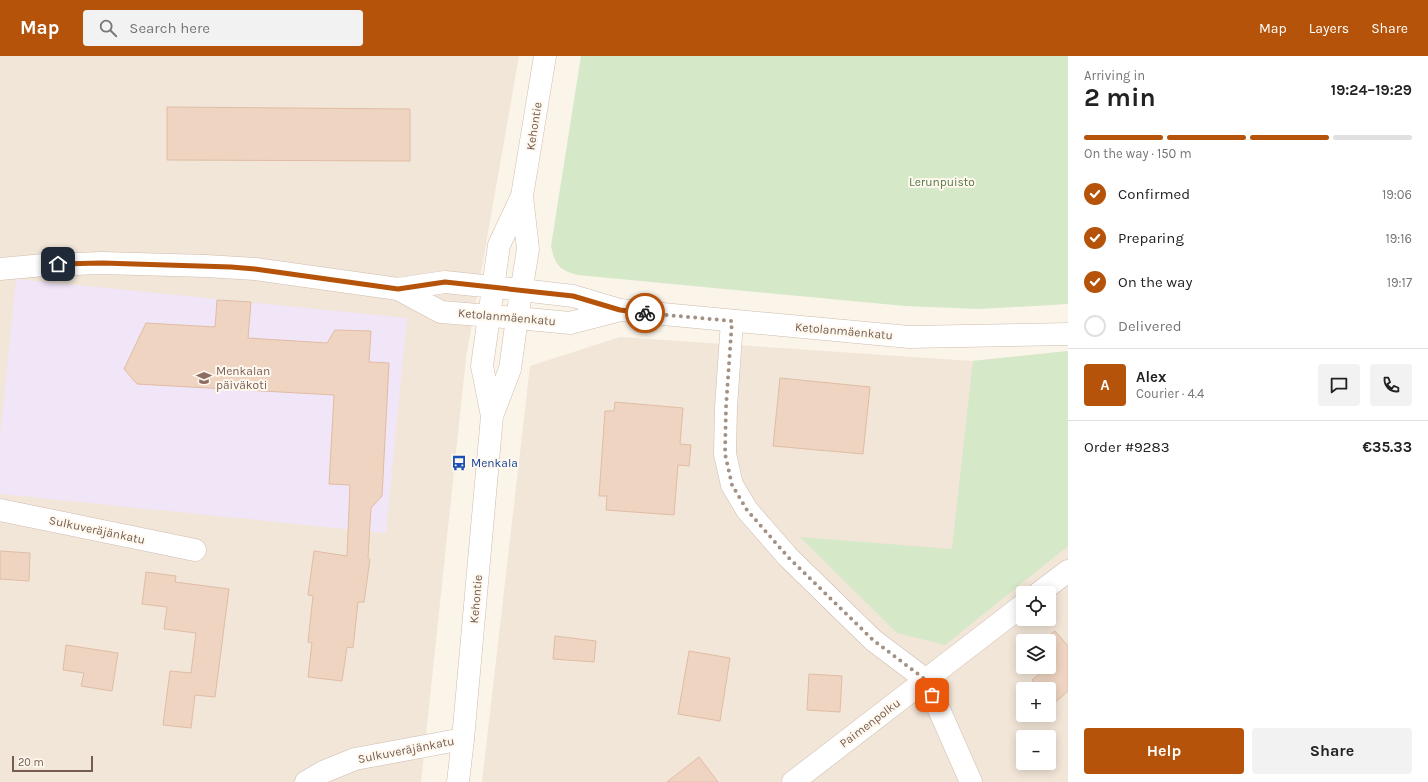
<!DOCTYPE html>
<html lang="en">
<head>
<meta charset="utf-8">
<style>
  :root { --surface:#fff; --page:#f2f2f2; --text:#222; --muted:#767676; --line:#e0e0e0; --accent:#b45309 }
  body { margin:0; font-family:Karla,sans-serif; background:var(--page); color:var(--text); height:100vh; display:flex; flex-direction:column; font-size:15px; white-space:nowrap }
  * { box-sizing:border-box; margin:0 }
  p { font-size:13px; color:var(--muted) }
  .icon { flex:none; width:22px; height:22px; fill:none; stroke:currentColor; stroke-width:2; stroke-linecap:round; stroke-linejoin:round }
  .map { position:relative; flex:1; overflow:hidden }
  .side { display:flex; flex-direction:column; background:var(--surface); width:360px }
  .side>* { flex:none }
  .buttons { position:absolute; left:1016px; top:530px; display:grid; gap:8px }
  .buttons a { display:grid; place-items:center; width:40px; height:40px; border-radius:4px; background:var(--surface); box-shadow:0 2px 10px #0003; font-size:20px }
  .scale { position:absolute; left:12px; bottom:10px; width:81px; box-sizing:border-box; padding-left:4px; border:2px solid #745c4e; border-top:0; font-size:11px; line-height:14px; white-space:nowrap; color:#745c4e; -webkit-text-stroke:3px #fef8ef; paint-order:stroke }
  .pin { position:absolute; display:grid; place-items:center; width:34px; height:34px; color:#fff; margin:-17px; border-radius:8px; box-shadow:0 2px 6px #0006 }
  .courier { position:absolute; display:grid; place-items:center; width:40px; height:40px; margin:-20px; border:3px solid #b45309; border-radius:50%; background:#fff; color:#222; box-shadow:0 1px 5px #0007 }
  .headline em { font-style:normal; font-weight:700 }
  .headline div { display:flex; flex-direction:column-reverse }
  .headline { display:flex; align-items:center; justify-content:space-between; height:68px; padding:0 16px }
  h1 { font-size:26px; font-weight:700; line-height:30px }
  .bar { display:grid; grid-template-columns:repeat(4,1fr); gap:6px 4px; align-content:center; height:48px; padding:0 16px }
  .bar i { height:5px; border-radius:3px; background:var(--line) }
  .bar .on { background:var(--accent) }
  .bar p { grid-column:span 4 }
  .line { display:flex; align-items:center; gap:10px; padding:0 16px; border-top:1px solid var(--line) }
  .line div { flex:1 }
  .round { display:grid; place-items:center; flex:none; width:42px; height:42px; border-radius:4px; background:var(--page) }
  ol { padding:0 16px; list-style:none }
  li { display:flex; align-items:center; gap:12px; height:44px }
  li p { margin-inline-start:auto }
  li .icon { padding:4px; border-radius:50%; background:var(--accent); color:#fff; stroke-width:4 }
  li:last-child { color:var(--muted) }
  li i { width:22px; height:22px; border:2px solid var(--line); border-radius:50% }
  .action { display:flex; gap:8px; margin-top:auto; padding:8px 16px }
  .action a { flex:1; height:46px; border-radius:4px; background:var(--accent); color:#fff; font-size:16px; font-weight:700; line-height:46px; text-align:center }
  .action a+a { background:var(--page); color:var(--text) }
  header { display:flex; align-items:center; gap:24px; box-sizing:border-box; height:56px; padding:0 20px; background:var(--accent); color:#fff }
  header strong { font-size:19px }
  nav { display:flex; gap:22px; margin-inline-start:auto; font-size:14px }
  .search { width:280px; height:36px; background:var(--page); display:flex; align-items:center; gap:10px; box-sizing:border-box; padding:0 14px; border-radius:4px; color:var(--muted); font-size:15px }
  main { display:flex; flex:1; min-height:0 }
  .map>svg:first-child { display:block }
  .residential { fill:#f2e6d8; fill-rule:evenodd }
  .education { fill:#f1e5f8 }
  .green { fill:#d5e8c8 }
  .building { fill:#efd4c2; stroke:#e0bca4 }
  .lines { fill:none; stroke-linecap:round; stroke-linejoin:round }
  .minor-casing { stroke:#cdbcaf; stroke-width:23 }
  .tertiary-casing { stroke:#cdbcaf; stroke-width:23 }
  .secondary-casing { stroke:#cfbdad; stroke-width:23 }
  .minor { stroke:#fff; stroke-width:22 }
  .tertiary { stroke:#fff; stroke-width:22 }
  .secondary { stroke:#fff; stroke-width:22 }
  .done { stroke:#a39184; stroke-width:4; stroke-dasharray:0 7.2 }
  .route { stroke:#b45309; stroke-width:5 }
  .labels { text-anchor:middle; stroke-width:4; stroke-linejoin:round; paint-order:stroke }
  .street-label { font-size:12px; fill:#745c4e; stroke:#fef8ef }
  .park-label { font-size:12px; fill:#557847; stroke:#fef8ef }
  .education-label { font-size:12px; fill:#785e54; stroke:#fef8ef; text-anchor:start }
  .transit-label { font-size:12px; fill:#164399; stroke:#fef8ef; text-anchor:start }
</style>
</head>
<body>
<header>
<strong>Map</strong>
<div class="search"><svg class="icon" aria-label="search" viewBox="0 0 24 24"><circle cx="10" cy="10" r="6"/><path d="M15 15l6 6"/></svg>Search here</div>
<nav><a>Map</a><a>Layers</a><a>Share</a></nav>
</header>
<main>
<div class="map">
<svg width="1068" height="726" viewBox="0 0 1068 726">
  <rect width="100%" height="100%" fill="#fbf4e9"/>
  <path class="residential" d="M0,0h519l-53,302 -45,424h-421z
    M620,281l352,24 96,-10v431h-586l48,-416zM1023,537h26v26h-26zM1023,585h26v26h-26zM1023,633h26v26h-26zM1023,681h26v26h-26z"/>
  <path class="education" d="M16,223l391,39 -21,215 -386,-39v-56z"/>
  <path class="green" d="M581,0h487v248l-89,5 -74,-3 -327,-31c-19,-5 -23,-10 -27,-29z
    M1068,295v195l-123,99 -48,-12 -97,-96 152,12 21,-188z"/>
  <path class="building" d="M167,51l243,2v52l-243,-1z
    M217,244l34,2 -3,36 79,5 8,-13 36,1 -2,31 20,1 -7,133 -11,12 -3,50 2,1 -6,43h-6l-5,46 -6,-1 -5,34 -34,-4 4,-34 -4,-1 5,-46 -5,-1 6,-44 33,5 3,-71 -21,-1 5,-89 -197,-11 -13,-15 22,-46 69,4z
    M780,322l90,9 -7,67 -90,-8z
    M615,346l68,6 -3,36 11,1 -2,21 -11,-1 -4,50 -68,-5 1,-14h-8l6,-85h9z
    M0,495l30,2 -1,28 -29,-2z
    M146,516l30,4 -1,6 54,7 -14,108 -20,-2 -4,33 -28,-3 7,-54 21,2 5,-40 -32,-4 3,-22 -25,-3z
    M1055,575l13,15v45l-16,14 -3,-4v-12h-10l-7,-9 11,-9 -4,-4h10v-26h-7z
    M555,580l41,5 -2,21 -41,-3z
    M66,589l52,8 -6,38 -31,-5 3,-13 -21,-3z
    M689,595l41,7 -10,63 -42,-7z
    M809,618l33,2 -2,36 -33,-2z
    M699,701l19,25h-51z"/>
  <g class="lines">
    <g class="minor-casing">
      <path id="minor" d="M732,265l-6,86 -1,47 7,31 15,25 41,47 85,83 53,40 45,102
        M0,454l195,40
        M1039,537l29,-22
        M306,726l17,-10 32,-13 108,-20
        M793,726l230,-177"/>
    </g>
    <g class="tertiary-casing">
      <path id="tertiary" d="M522,234l51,6 47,14 289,27 159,-3
        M489,260l-7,50 10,50
        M458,726l5,-43 29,-323 18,-47 7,-51 53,5 50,-13"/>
    </g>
    <g class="secondary-casing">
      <path id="secondary" d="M0,213l44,-4 58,-2 104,3 49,3 143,20 47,-7 77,8
        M398,233l43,23 76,6 11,-69 -6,-53
        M489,260l10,-71 23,-49 23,-140"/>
    </g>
    <use href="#minor" class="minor"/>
    <use href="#tertiary" class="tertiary"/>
    <use href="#secondary" class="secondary"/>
  </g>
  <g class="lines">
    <path class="done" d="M645,257l87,8 -6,86 -1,47 7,31 15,25 41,47 85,83 53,40 6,15"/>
    <path class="route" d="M58,208l44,-1 129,4 24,2 143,20 47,-7 128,14 47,14 25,3"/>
  </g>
  <defs>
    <g id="school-bare" transform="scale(1.2)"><path d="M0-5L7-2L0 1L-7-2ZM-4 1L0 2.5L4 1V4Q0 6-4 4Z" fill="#8d6e63" stroke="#fef8ef" stroke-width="2.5" paint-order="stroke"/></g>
    <g id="bus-bare" transform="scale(1.2)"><path d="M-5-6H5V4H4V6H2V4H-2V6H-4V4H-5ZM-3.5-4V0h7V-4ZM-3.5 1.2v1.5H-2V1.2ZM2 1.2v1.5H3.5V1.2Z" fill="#1a4fb4" stroke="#fef8ef" stroke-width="2.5" paint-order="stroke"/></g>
  </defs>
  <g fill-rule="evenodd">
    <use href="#school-bare" x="204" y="322"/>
    <use href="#bus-bare" x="459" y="407"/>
  </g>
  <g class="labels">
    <g class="street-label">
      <text transform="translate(534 70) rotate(-81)" y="4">Kehontie</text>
      <text transform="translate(507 261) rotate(5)" y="4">Ketolanmäenkatu</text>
      <text transform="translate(844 275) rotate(5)" y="4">Ketolanmäenkatu</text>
      <text transform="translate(97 474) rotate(12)" y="4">Sulkuveräjänkatu</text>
      <text transform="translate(476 543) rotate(-85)" y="4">Kehontie</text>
      <text transform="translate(870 667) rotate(-37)" y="4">Paimenpolku</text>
      <text transform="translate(406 694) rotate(-11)" y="4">Sulkuveräjänkatu</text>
    </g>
    <g class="park-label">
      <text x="942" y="130">Lerunpuisto</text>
    </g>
    <g class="education-label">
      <text x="216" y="319">Menkalan<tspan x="216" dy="14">päiväkoti</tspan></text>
    </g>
    <g class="transit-label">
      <text x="471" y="411">Menkala</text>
    </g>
  </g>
</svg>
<div class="buttons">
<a><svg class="icon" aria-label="locate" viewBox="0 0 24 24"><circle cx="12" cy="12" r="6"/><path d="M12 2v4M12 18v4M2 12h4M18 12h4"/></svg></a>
<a><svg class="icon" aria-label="layers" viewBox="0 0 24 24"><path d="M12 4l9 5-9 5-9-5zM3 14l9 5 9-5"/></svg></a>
<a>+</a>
<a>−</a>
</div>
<div class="scale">20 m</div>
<div class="pin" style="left:932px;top:639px;background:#ea580c"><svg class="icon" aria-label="bag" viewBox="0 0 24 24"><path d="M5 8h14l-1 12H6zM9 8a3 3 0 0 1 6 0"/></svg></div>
<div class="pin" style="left:58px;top:208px;background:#1f2937"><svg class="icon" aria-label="home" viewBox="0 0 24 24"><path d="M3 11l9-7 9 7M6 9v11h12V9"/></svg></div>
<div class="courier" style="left:645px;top:257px"><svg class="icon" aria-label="bike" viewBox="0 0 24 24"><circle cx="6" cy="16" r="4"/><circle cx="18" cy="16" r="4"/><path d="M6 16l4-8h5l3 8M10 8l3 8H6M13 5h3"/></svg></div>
</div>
<section class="side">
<div class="headline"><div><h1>2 min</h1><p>Arriving in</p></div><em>19:24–19:29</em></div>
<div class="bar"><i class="on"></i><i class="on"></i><i class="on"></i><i></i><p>On the way · 150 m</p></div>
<ol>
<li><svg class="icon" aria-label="check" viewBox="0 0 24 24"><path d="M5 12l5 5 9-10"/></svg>Confirmed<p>19:06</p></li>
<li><svg class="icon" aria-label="check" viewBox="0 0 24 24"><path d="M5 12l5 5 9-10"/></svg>Preparing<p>19:16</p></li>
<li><svg class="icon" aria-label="check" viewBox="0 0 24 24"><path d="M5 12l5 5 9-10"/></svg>On the way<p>19:17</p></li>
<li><i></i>Delivered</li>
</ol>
<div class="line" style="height:72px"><b class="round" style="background:var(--accent);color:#fff">A</b><div><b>Alex</b><p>Courier · 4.4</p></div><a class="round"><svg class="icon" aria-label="chat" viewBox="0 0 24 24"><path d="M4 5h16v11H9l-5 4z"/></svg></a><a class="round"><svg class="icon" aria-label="phone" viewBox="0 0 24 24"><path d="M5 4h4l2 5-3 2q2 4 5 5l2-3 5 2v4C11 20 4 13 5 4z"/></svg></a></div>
<div class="line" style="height:52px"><div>Order #9283</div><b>€35.33</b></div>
<div class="action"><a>Help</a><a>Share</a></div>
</section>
</main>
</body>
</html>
